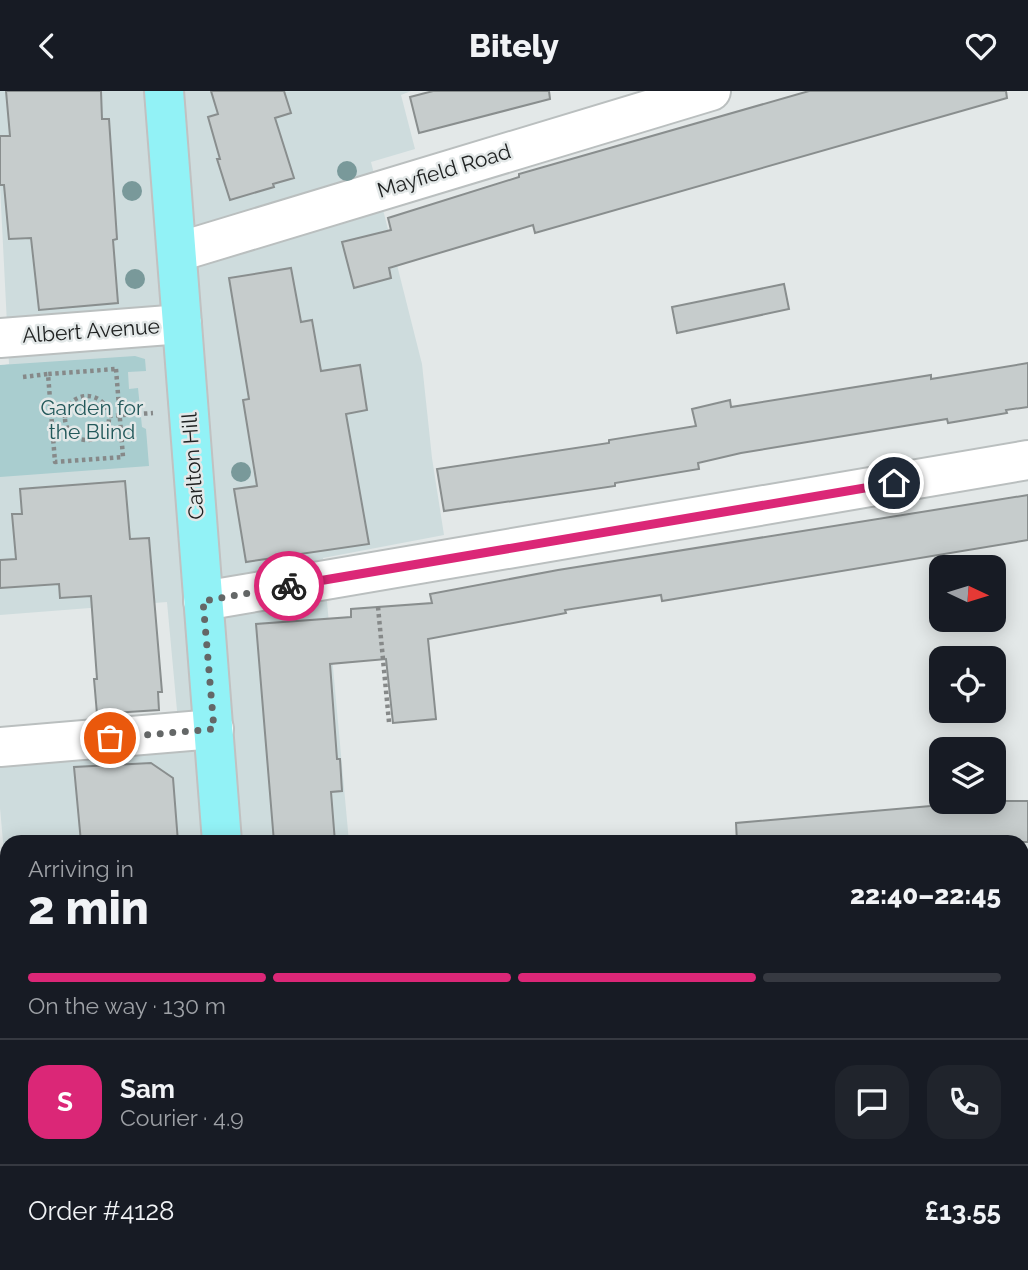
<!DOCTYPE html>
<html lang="en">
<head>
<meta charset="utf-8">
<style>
  :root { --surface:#171b24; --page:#20242c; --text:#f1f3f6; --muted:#9ea1a6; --line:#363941; --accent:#db2777 }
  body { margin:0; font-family:Raleway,sans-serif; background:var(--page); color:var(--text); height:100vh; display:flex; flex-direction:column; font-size:26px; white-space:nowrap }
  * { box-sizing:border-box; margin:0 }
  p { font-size:23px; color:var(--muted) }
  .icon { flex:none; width:38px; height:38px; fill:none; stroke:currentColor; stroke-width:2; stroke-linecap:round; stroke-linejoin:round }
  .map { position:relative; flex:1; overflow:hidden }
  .drawer { position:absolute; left:0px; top:744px; width:1029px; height:436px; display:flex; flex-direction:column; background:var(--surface); border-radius:21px 21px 0 0; box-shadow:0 4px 18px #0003 }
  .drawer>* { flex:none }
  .needle { width:46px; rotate:94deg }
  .controls { position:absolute; left:929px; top:464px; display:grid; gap:14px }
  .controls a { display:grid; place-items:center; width:77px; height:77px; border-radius:14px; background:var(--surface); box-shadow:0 4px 18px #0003; font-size:35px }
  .pin { position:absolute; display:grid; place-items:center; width:60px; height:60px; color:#fff; margin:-30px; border:4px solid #fff; border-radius:50%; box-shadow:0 2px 7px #0007 }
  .courier { position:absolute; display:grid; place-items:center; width:70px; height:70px; margin:-35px; border:5px solid #db2777; border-radius:50%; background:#fff; color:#222; box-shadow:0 2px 9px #0007 }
  .overview em { font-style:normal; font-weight:800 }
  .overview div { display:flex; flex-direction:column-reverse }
  .overview { display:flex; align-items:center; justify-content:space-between; height:119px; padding:0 28px }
  h1 { font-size:46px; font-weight:800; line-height:52px }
  .bar { display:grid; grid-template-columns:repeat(4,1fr); gap:10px 7px; align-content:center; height:84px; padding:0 28px }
  .bar i { height:9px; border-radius:5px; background:var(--line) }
  .bar .on { background:var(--accent) }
  .bar p { grid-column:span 4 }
  .line { display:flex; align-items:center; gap:18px; padding:0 28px; border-top:2px solid var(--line) }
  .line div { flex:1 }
  .round { display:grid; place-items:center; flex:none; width:74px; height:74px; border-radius:21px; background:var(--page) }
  header { display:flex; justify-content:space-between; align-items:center; height:91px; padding:0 28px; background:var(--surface); font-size:32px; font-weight:800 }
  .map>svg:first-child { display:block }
  .built { fill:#cedcdd }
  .green { fill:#a9cdcf }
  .building { fill:#c6cccc; stroke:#898e8e; stroke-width:2 }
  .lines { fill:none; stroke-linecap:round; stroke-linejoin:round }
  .minor-casing { stroke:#babfbf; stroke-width:42 }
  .major-casing { stroke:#c1c1c1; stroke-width:42 }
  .path { stroke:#868989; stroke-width:4.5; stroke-dasharray:3.5 3.5; stroke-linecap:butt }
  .minor { stroke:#fff; stroke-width:38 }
  .major { stroke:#92f2f6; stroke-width:38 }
  .tree { fill:#79999a }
  .done { stroke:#646767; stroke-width:7; stroke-dasharray:0 12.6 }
  .route { stroke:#db2777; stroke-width:9 }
  .labels { text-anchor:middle; stroke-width:5; stroke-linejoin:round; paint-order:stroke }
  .street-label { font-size:21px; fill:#202222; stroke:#e3e8e8 }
  .park-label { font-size:21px; fill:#23595b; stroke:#e3e8e8 }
</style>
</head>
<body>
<header><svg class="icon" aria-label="back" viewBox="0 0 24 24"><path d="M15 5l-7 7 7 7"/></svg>Bitely<svg class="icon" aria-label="heart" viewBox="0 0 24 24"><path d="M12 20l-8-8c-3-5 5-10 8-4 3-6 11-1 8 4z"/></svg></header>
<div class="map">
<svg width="1028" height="1179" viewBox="0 0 1028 1179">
  <rect width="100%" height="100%" fill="#e3e8e8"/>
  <path class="built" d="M0,0h411l-10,4 14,54 -44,13 51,202 10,94 12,77 -121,23 26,284h-342v348l-7,1v-326l5,-1 -5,-56v-49l180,-16 -13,-141 -167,13v-249l9,-2 -9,-179z
    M105,1173h116l1,6h-117z"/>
  <path class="green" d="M135,265l10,3 1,12 -18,1 1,17 9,-1 4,39 4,2 3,37 -149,11v-112z"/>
  <path class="building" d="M6,0h95l1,28h7l8,120 -4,1 5,63 -79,7 -8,-72 -22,1 -5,-54h-4v-49h10z
    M211,0h73l7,22 -16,5 19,60 -21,6 1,3 -44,13 -13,-41h3l-12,-42 10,-3z
    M433,0h116l1,8 -131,34 -9,-36z
    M809,0h197l1,7 -472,135 -2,-8 -144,43 2,10 -37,10 -12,-46 49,-12 -3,-12 131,-41v-3z
    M291,177l10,54 11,-2 9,51 39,-6 7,45 -21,4 23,130 -123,18 -12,-73 23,-3 -14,-86 6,-1 -20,-121z
    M784,193l5,25 -112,24 -5,-26z
    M1028,272v44l-22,3 1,3 -59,10 -1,-4 -206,34 -43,10 1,6 -84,14v3l-171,25 -7,-42 172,-26v-3l87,-14 -4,-17 38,-9 1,7 200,-32v4z
    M125,390l5,58 19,-1 13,154h-4l1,18 -62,4 -3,-35h3l-6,-83 -31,2 -1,-14 -59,4v-28l16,-1 -4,-45h10l-2,-25z
    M1028,404v45l-366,61 -1,-6 -96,15 1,3 -138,26 8,80 -43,4 -7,-64 -56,5 7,95h3l2,32 -11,1 4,50h-61l-18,-218 95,-7v-8l81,-6 -2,-9 128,-24z
    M151,672l22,15 5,64h-97l-7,-75z
    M1028,710v41h-291l-1,-19 252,-22z"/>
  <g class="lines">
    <g class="minor-casing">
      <path id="minor" d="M178,161l533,-161
        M0,247l182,-14
        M203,510l825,-141
        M0,656l214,-18
        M1022,806h6
        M1022,1127l6,-1
        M355,1179l94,-7"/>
    </g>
    <g class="major-casing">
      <path id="major" d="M164,0l58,751
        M256,1172l1,7"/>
    </g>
    <path class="path" d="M116,278l7,88 -68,5 -7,-88z
      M23,286l25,-3
      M65 327a22 22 0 1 1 44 0a22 22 0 1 1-44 0Z
      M109,325l44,-3
      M378,516l11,115"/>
    <use href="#minor" class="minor"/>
    <use href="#major" class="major"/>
  </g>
  <g class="tree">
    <circle cx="347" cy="80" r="10"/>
    <circle cx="132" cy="100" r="10"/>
    <circle cx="135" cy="188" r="10"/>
    <circle cx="241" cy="381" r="10"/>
  </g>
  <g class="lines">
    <path class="done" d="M110,647l104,-9 -11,-128 86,-15"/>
    <path class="route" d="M289,495l605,-103"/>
  </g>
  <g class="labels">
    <g class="street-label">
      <text transform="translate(444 80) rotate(-17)" y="7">Mayfield Road</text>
      <text transform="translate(91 240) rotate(-4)" y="7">Albert Avenue</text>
      <text transform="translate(193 375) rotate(-94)" y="7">Carlton Hill</text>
    </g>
    <g class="park-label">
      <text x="92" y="324">Garden for<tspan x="92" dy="24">the Blind</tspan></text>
    </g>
  </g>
</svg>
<div class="controls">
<a><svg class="needle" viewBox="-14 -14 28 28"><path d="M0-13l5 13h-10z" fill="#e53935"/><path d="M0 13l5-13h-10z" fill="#9ea1a6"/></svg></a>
<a><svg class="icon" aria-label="locate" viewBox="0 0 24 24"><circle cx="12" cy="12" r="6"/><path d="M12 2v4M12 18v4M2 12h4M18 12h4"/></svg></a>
<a><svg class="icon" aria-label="layers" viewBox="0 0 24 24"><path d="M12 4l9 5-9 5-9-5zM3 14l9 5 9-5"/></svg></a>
</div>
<div class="pin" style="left:110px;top:647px;background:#ea580c"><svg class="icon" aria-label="bag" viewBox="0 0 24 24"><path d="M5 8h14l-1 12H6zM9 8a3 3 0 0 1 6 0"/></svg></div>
<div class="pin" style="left:894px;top:392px;background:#1f2937"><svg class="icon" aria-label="home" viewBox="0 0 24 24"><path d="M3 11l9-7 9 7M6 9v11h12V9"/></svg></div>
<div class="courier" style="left:289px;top:495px"><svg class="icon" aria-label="bike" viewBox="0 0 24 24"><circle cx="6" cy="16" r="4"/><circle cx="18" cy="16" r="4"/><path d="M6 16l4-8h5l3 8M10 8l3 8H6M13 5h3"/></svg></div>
<section class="drawer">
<div class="overview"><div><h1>2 min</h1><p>Arriving in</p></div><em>22:40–22:45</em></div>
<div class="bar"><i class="on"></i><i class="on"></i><i class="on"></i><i></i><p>On the way · 130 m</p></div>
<div class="line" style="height:126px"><b class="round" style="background:var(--accent);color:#fff">S</b><div><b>Sam</b><p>Courier · 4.9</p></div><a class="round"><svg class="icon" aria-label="chat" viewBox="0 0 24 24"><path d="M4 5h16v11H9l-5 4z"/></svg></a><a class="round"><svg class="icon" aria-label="phone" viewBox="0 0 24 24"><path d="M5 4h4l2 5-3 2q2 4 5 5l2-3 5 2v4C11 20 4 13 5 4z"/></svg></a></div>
<div class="line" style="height:91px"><div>Order #4128</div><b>£13.55</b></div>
</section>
</div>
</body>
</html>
